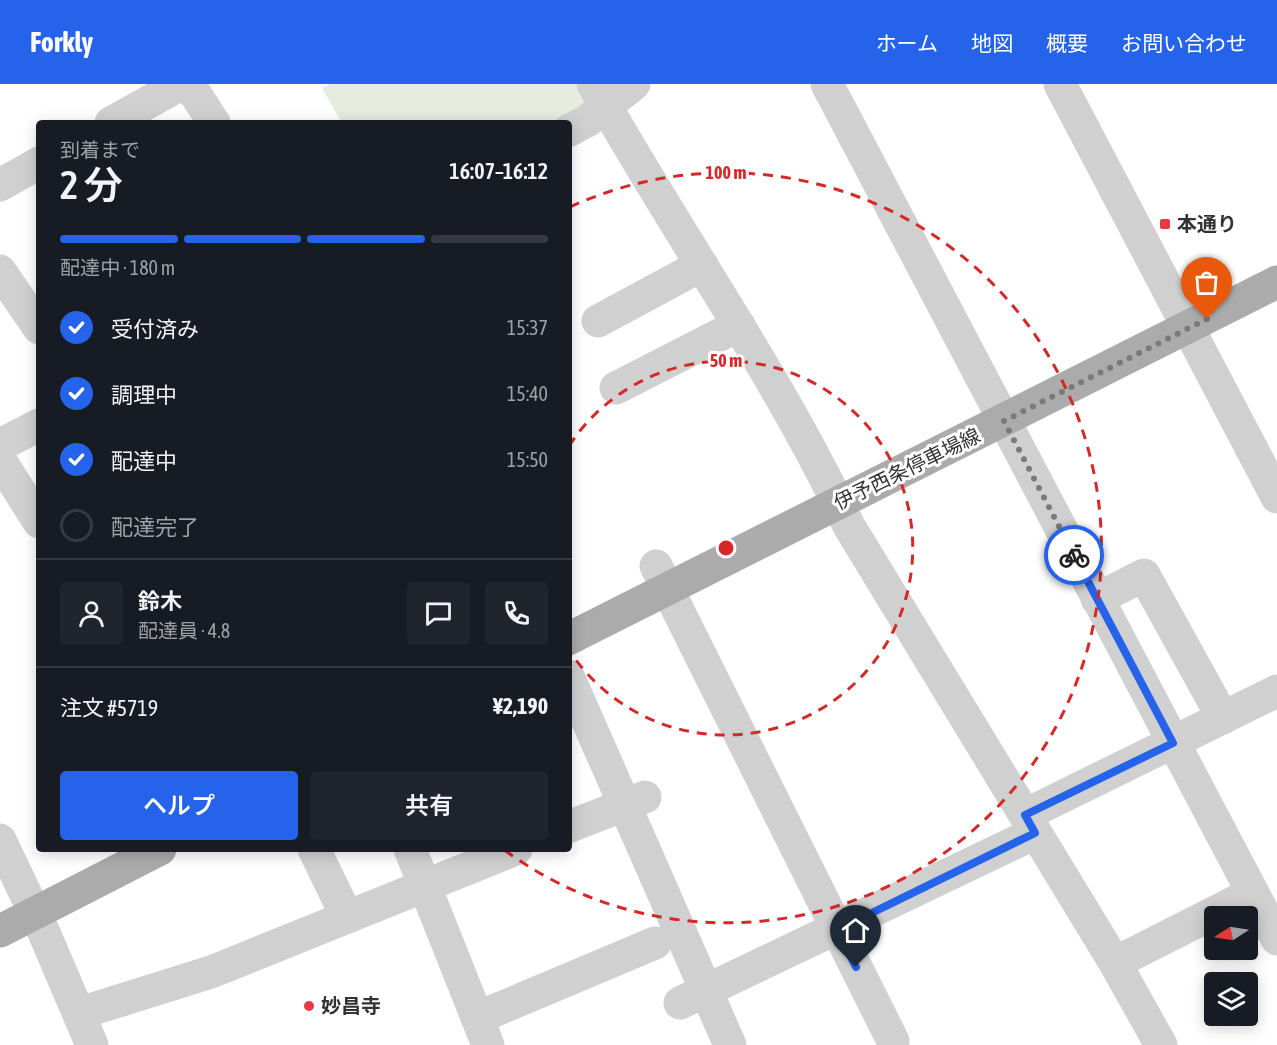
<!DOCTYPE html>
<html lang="ja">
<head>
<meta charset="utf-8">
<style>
  :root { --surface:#171b24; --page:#20242c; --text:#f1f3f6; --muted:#9ea1a6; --line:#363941; --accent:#2563eb }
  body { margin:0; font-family:"Asap Condensed","Noto Sans JP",sans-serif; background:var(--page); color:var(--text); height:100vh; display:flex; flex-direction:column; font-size:22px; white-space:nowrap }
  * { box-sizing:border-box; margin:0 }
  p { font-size:20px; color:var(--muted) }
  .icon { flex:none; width:33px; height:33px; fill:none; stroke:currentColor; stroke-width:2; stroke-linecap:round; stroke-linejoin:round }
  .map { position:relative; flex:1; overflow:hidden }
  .side { position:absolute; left:36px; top:36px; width:536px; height:732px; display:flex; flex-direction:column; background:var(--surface); border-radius:6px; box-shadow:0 3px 15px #0003 }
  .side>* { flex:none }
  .needle { width:39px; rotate:258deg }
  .fabs { position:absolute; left:1204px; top:822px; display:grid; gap:12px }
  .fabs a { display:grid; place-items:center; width:54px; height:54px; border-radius:6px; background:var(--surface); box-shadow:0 3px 15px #0003; font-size:30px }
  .pin { position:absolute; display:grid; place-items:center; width:51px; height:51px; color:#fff; margin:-62px -26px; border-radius:50% 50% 50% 0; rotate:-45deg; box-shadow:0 0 6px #0007 }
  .pin .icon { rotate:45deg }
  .courier { position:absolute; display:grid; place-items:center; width:60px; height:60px; margin:-30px; border:4px solid #2563eb; border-radius:50%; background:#fff; color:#222; box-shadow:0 2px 8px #0007 }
  .overview em { font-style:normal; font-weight:600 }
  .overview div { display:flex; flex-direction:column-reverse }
  .overview { display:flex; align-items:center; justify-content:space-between; height:102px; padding:0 24px }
  h1 { font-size:39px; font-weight:600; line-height:45px }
  .bar { display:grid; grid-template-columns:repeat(4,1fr); gap:9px 6px; align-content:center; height:72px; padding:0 24px }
  .bar i { height:8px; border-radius:4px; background:var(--line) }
  .bar .selected { background:var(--accent) }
  .bar p { grid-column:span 4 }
  .line { display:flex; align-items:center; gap:15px; padding:0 24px; border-top:2px solid var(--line) }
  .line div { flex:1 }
  .round { display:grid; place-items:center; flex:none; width:63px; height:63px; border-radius:6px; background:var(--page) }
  ol { padding:0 24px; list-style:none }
  li { display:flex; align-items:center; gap:18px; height:66px }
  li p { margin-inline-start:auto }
  li .icon { padding:6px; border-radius:50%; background:var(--accent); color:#fff; stroke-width:4 }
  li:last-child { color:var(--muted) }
  li i { width:33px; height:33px; border:3px solid var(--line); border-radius:50% }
  .cta { display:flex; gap:12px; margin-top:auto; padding:12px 24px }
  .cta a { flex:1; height:69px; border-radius:6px; background:var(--accent); color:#fff; font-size:24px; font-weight:600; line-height:69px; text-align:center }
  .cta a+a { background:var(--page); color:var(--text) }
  header { display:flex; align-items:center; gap:36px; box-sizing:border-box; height:84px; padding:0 30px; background:var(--accent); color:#fff }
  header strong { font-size:28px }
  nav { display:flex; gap:33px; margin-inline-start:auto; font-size:21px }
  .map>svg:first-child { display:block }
  .green { fill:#e6ecdf }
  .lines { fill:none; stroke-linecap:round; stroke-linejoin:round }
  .minor { stroke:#d0d0d0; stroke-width:33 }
  .major { stroke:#ababab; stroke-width:33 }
  .done { stroke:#7a7a7a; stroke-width:6; stroke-dasharray:0 10.8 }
  .route { stroke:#2563eb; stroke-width:8 }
  .ring { fill:none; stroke:#d62828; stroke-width:3; stroke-dasharray:10 8 }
  .poi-dot { fill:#e63946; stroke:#fff; stroke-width:2 }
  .labels { text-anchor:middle; stroke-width:6; stroke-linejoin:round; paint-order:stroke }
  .poi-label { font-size:20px; font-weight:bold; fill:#333; stroke:#fff; text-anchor:start }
  .street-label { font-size:20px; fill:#333; stroke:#fff }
  .centre { fill:#d62828; stroke:#fff; stroke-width:3 }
  .ring-label { font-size:18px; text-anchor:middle; font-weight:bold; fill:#d62828; stroke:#fff; stroke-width:6; stroke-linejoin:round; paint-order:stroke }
</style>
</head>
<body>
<header>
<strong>Forkly</strong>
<nav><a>ホーム</a><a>地図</a><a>概要</a><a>お問い合わせ</a></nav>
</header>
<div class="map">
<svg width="1277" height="961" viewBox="0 0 1277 961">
  <rect width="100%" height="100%" fill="#fff"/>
  <path class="green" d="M330,0h246l11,18 -35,21h-210l-20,-35z"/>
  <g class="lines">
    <path class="minor" d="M189,0l25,39
      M593,0c83,148 183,288 256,442l266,437 46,82
      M827,0l450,855
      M1060,0l217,413
      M111,39l70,-39
      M568,47l19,-10 47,-37
      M0,101l39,-22
      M0,187l39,57
      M598,237l104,-56
      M616,304l123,-63
      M0,361l39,-20
      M0,376l39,62
      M656,482l237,475
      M1097,515l47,-24 79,143
      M568,592l162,369
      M1025,731l252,-124
      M568,743l77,-30
      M0,756l45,95 47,110
      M314,765l33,68
      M410,765l78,196
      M1115,879l138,-70
      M680,919l355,-170
      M80,929l131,-41 305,-123
      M477,934l178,-75"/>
    <path class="major" d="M568,555l709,-357
      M0,847l160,-82"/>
  </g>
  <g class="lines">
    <path class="done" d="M1074,471l-70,-134 203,-102"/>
    <path class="route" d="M856,883l-19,-37 198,-97 -10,-18 148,-72 -99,-188"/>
  </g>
  <g class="ring">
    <path d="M569 362A187 187 0 1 1 569 566"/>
    <path d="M570 123A375 375 0 1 1 503 765"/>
  </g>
  <g class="poi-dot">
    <rect x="1159" y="134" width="12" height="12" rx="3"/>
    <circle cx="309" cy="922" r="6"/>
  </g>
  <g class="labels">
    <g class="poi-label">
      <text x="1177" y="147">本通り</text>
      <text x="321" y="929">妙昌寺</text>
    </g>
    <g class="street-label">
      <text transform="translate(907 385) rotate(-26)" y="7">伊予西条停車場線</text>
    </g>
  </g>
  <circle cx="726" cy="464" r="9" class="centre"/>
  <g class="ring-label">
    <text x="726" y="95">100 m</text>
    <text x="726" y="283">50 m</text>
  </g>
</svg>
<div class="fabs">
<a><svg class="needle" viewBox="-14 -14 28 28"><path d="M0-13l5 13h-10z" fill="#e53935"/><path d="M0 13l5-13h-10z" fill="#9ea1a6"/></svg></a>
<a><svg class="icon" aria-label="layers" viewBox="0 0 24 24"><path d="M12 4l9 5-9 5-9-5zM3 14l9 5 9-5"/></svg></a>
</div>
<div class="pin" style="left:1207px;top:235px;background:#ea580c"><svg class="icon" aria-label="bag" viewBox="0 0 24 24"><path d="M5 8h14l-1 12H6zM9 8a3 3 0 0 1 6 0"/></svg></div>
<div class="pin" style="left:856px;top:883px;background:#1f2937"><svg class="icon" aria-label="home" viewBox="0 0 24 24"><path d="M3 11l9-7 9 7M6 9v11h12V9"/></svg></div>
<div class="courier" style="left:1074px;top:471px"><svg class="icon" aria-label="bike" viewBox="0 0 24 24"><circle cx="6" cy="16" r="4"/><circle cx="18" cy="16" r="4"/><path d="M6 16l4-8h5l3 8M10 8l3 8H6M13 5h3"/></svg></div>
<section class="side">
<div class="overview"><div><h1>2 分</h1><p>到着まで</p></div><em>16:07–16:12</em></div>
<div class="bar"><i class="selected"></i><i class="selected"></i><i class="selected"></i><i></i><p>配達中 · 180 m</p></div>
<ol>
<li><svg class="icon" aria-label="check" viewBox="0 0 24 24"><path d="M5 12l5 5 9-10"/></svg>受付済み<p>15:37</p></li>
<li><svg class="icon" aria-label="check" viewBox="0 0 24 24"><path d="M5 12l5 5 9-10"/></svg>調理中<p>15:40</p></li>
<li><svg class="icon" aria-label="check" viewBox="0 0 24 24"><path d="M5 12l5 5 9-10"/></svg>配達中<p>15:50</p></li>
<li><i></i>配達完了</li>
</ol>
<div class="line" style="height:108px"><a class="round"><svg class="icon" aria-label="person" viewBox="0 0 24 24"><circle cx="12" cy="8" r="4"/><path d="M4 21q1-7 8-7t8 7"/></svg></a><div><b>鈴木</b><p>配達員 · 4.8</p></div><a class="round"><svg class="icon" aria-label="chat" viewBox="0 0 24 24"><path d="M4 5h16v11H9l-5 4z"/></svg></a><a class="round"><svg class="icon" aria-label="phone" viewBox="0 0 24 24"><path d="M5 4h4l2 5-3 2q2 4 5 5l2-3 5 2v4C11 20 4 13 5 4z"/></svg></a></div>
<div class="line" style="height:78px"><div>注文 #5719</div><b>¥2,190</b></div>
<div class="cta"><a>ヘルプ</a><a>共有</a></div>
</section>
</div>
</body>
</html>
